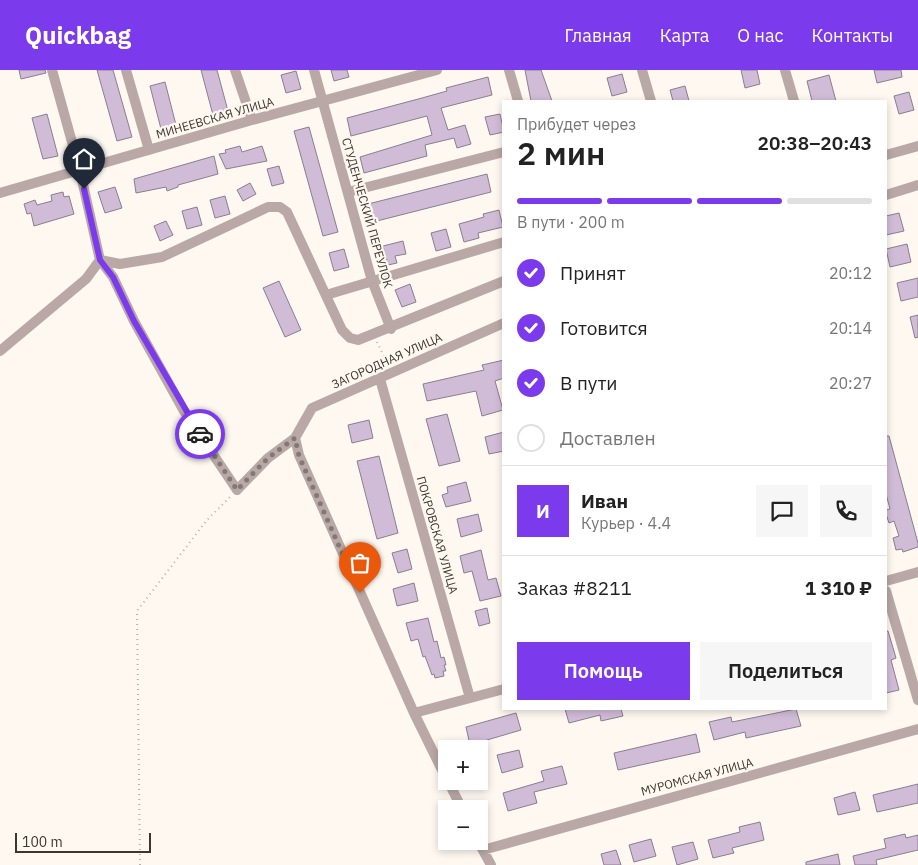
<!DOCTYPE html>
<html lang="ru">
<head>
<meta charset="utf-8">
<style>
  :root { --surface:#fff; --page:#f6f6f6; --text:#222; --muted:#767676; --line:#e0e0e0; --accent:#7c3aed }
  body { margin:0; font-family:"IBM Plex Sans",sans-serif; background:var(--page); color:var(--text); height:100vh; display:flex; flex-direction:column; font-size:19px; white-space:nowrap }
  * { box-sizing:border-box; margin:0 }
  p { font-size:16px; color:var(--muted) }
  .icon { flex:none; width:28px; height:28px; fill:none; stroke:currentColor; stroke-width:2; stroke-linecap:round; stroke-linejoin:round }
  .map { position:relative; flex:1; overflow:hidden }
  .drawer { position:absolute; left:502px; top:30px; width:385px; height:610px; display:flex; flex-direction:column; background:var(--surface); border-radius:0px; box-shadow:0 2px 8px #0003 }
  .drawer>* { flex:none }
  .fabs { position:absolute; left:438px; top:670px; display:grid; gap:10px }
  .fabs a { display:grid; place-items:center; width:50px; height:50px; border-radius:0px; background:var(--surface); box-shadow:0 2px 8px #0003; font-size:25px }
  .scale { position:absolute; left:15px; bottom:12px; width:136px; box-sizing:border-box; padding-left:5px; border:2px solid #3c3630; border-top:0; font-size:14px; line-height:18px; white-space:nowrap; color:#3c3630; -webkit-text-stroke:4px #fef8f1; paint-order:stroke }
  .pin { position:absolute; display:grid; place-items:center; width:42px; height:42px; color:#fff; margin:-51px -21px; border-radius:50% 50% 50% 0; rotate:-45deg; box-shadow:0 0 5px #0007 }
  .pin .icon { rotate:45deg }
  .courier { position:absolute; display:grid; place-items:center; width:50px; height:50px; margin:-25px; border:4px solid #7c3aed; border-radius:50%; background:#fff; color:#222; box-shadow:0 1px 6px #0007 }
  .headline em { font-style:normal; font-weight:600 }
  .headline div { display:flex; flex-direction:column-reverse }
  .headline { display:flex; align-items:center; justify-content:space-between; height:85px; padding:0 15px }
  h1 { font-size:32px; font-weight:600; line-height:38px }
  .bar { display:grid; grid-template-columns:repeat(4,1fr); gap:8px 5px; align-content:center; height:60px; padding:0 15px }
  .bar i { height:6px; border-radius:4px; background:var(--line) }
  .bar .on { background:var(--accent) }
  .bar p { grid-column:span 4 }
  .line { display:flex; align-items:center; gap:12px; padding:0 15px; border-top:1px solid var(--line) }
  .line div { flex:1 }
  .round { display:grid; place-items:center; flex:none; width:52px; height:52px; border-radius:0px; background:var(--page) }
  ol { padding:0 15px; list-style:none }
  li { display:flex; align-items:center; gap:15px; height:55px }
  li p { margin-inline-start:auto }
  li .icon { padding:5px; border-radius:50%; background:var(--accent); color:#fff; stroke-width:4 }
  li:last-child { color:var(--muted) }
  li i { width:28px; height:28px; border:2px solid var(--line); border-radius:50% }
  .action { display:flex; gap:10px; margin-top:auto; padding:10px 15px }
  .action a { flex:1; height:58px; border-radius:0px; background:var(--accent); color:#fff; font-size:20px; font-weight:600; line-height:58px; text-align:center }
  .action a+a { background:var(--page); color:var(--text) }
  header { display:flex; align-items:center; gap:30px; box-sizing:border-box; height:70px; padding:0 25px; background:var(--accent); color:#fff }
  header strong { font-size:24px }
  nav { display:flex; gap:28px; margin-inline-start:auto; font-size:18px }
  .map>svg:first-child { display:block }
  .building { fill:#d1bcd7; stroke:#8a7e8e }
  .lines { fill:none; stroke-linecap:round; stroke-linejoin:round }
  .path { stroke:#b6b0aa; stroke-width:2; stroke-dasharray:1 4; stroke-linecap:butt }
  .minor { stroke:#b9a8a6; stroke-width:10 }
  .done { stroke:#807a74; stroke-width:5; stroke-dasharray:0 9 }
  .route { stroke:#7c3aed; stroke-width:6 }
  .labels { text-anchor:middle; stroke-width:4.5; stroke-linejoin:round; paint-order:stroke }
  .street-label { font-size:12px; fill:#3c3630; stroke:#fef8f1 }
</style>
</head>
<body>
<header>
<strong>Quickbag</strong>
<nav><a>Главная</a><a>Карта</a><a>О нас</a><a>Контакты</a></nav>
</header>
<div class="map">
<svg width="918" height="795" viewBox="0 0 918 795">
  <rect width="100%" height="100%" fill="#fef8f1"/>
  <path class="building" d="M19,0h26l1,3 -25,6z
    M97,0h16l19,67 -15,4z
    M201,0h16l11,41 -15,4z
    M331,0h16l2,7 -15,4z
    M525,0h16l11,31h-21z
    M741,0h16l3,14 -15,4z
    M874,0h27l1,7 -25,6z
    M296,1l5,18 -15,4 -5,-18z
    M622,4l5,18 -15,4 -5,-18z
    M829,5l7,26h-24l-5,-20z
    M488,7l4,18 -51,13 7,22 17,-5 6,19 -14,4 -3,-10 -29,7 2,11 -63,17 -4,-16 72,-22 -5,-19 -76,20 -4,-18 75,-20 25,-7 -1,-3z
    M165,12l11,43 -15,4 -11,-43z
    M685,16l4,15h-16l-3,-11z
    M909,22l5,18 -15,4 -5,-18z
    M47,44l11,42 -15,3 -11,-41z
    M500,44l4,18 -14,3 -5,-18z
    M309,57l29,105 -15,4 -29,-105z
    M240,76l2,6 20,-6 5,15 -41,8 -7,-15 7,-1 -1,-3z
    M214,86l4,18 -40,11v2l-11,4 -1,-4 -30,6 -2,-14z
    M279,96l5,17 -12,3 -5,-17z
    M487,104l4,18 -118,30 -5,-18z
    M250,113l6,11 -13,7 -6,-11z
    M115,117l7,21 -17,5 -7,-21z
    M63,122l1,5 5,-1 5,18 -40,12 -3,-13 -4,1 -3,-10 11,-4 2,5 15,-4 -1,-6z
    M225,126l5,18 -15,4 -5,-18z
    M197,137l5,18 -15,4 -5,-18z
    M499,140l4,17 -25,6 1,5 -15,4 -5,-18 25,-7 -1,-3z
    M899,143l5,18 -18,4v-19z
    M166,151l7,14 -13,6 -6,-15z
    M446,159l5,18 -15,4 -5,-18z
    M403,171l3,13 -11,2 2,7 -9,2 -5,-19z
    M907,174l4,18 -21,5 -4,-18z
    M344,179l5,18 -15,4 -5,-18z
    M918,208v19l-17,4 -4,-18z
    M279,211l22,49 -16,7 -22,-49z
    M410,214l6,18 -14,5 -7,-17z
    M918,245v22l-3,1 -5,-21z
    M504,290v18l-9,3 8,29 -21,6 -6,-25 -49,10 -4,-17 61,-14 -2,-5z
    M447,344l13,47 -21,5 -13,-47z
    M369,350l4,18 -21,5 -4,-18z
    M504,362v19l-15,3 -4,-17z
    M886,366h3l29,107v4l-15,5 -1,-3 -6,1 -3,-12 6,-2 -5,-15 -5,2 -3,-9v-4l4,-1 -4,-15z
    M379,386l19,77 -21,6 -20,-78z
    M466,412l5,19 -25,6 -4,-12 6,-2 -1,-6z
    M478,444l4,17 -21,6 -4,-18z
    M407,479l5,20 -14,4 -6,-20z
    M481,480l7,30 8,-2 5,18 -21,5 -8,-30 -8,2 -4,-17z
    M414,513l4,18 -21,5 -4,-17z
    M487,538l3,15 -11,3 -4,-15z
    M428,548l6,24 3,-1 4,17 3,-1 2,8h-2l2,6h-3l1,5 -9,2 -1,-4 -2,1 -7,-19 -2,1 -5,-18 -7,2 -5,-18z
    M886,561h2l8,27 -5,2 8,30 -13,3z
    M565,639h56l2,7 -22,5 -1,-6 -31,8z
    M796,639l5,17 -55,12 -1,-6 -31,8 -5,-18 22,-5 1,5z
    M516,643l5,17 -51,15 -4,-18z
    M696,664l4,18 -82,18 -4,-17z
    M519,680l4,17 -21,6 -5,-18z
    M562,696l5,18 -33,8 3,11 -29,8 -5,-18 41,-12 -3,-10z
    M918,714v19l-41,9 -4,-17z
    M855,722l5,18 -22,5 -4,-17z
    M760,752l4,18 -32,8 2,5 -21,5 -5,-18 32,-8 -1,-5z
    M905,764l1,4 12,-3v15l-42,10 1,5h-22l-2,-9 33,-8 -2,-9z
    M651,769l5,17 -22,6 -5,-17z
    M693,772l5,17 -21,6 -5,-18z
    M616,780l5,15h-17l-3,-11z
    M838,784l2,11h-34v-3z"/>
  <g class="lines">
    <path class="path" d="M377,272l11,23
      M140,795l-3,-254 70,-91 23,-23"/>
    <path class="minor" d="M52,0l28,101 20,89 13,17 21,44 50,90 53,79 31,-32 27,-20 17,-30 192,-85
      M126,0l23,80
      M235,0l17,50
      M314,0l58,211 19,48
      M509,0l9,31
      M642,0l9,31
      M785,0l9,31
      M886,85l32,-9
      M348,122l156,-40
      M0,123l252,-73 185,-50
      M886,125l32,-10
      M100,190l20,4 42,-7 106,-50h12l7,5 55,118 8,8 8,2 146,-59
      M326,225l178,-53
      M0,281l86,-72 14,-19
      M380,309l90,319
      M295,368l4,17 115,258 32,65
      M886,511l32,-9
      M886,521l32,109
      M414,643l90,-24
      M448,711l14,28
      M478,771l13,24
      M483,780l435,-121"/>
  </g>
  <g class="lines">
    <path class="done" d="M200,364l37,56 31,-32 27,-20 4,18 61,137"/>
    <path class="route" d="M84,119l16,71 13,17 21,44 66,113"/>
  </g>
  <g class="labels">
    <g class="street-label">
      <text transform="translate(215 48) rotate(-16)" y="4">МИНЕЕВСКАЯ УЛИЦА</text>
      <text transform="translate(367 143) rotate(74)" y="4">СТУДЕНЧЕСКИЙ ПЕРЕУЛОК</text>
      <text transform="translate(387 291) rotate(-24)" y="4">ЗАГОРОДНАЯ УЛИЦА</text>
      <text transform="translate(437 465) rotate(74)" y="4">ПОКРОВСКАЯ УЛИЦА</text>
      <text transform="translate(697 707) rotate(-15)" y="4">МУРОМСКАЯ УЛИЦА</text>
    </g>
  </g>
</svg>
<div class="fabs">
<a>+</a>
<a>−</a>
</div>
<div class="scale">100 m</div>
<div class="pin" style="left:360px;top:523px;background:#ea580c"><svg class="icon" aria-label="bag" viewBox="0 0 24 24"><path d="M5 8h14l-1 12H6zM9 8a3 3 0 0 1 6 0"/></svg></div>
<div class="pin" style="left:84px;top:119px;background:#1f2937"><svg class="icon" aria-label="home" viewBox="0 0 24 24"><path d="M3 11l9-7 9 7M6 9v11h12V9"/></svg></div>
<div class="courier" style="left:200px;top:364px"><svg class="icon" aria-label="car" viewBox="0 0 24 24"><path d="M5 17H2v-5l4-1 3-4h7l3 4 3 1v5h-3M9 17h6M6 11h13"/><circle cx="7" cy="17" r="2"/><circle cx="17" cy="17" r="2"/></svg></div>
<section class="drawer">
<div class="headline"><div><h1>2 мин</h1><p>Прибудет через</p></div><em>20:38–20:43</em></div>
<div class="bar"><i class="on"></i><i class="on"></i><i class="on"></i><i></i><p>В пути · 200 m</p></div>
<ol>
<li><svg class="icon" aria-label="check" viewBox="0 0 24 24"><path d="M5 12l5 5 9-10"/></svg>Принят<p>20:12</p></li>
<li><svg class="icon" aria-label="check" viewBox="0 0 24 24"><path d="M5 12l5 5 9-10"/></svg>Готовится<p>20:14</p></li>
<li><svg class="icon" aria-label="check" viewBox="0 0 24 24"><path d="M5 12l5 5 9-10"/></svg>В пути<p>20:27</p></li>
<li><i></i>Доставлен</li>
</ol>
<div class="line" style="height:90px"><b class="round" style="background:var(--accent);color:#fff">И</b><div><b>Иван</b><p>Курьер · 4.4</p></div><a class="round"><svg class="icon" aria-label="chat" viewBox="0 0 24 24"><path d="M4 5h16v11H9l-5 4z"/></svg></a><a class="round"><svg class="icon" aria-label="phone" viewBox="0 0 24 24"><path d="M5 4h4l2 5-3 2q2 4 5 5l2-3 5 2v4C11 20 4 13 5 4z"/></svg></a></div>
<div class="line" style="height:65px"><div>Заказ #8211</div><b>1 310 ₽</b></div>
<div class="action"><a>Помощь</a><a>Поделиться</a></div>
</section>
</div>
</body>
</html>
